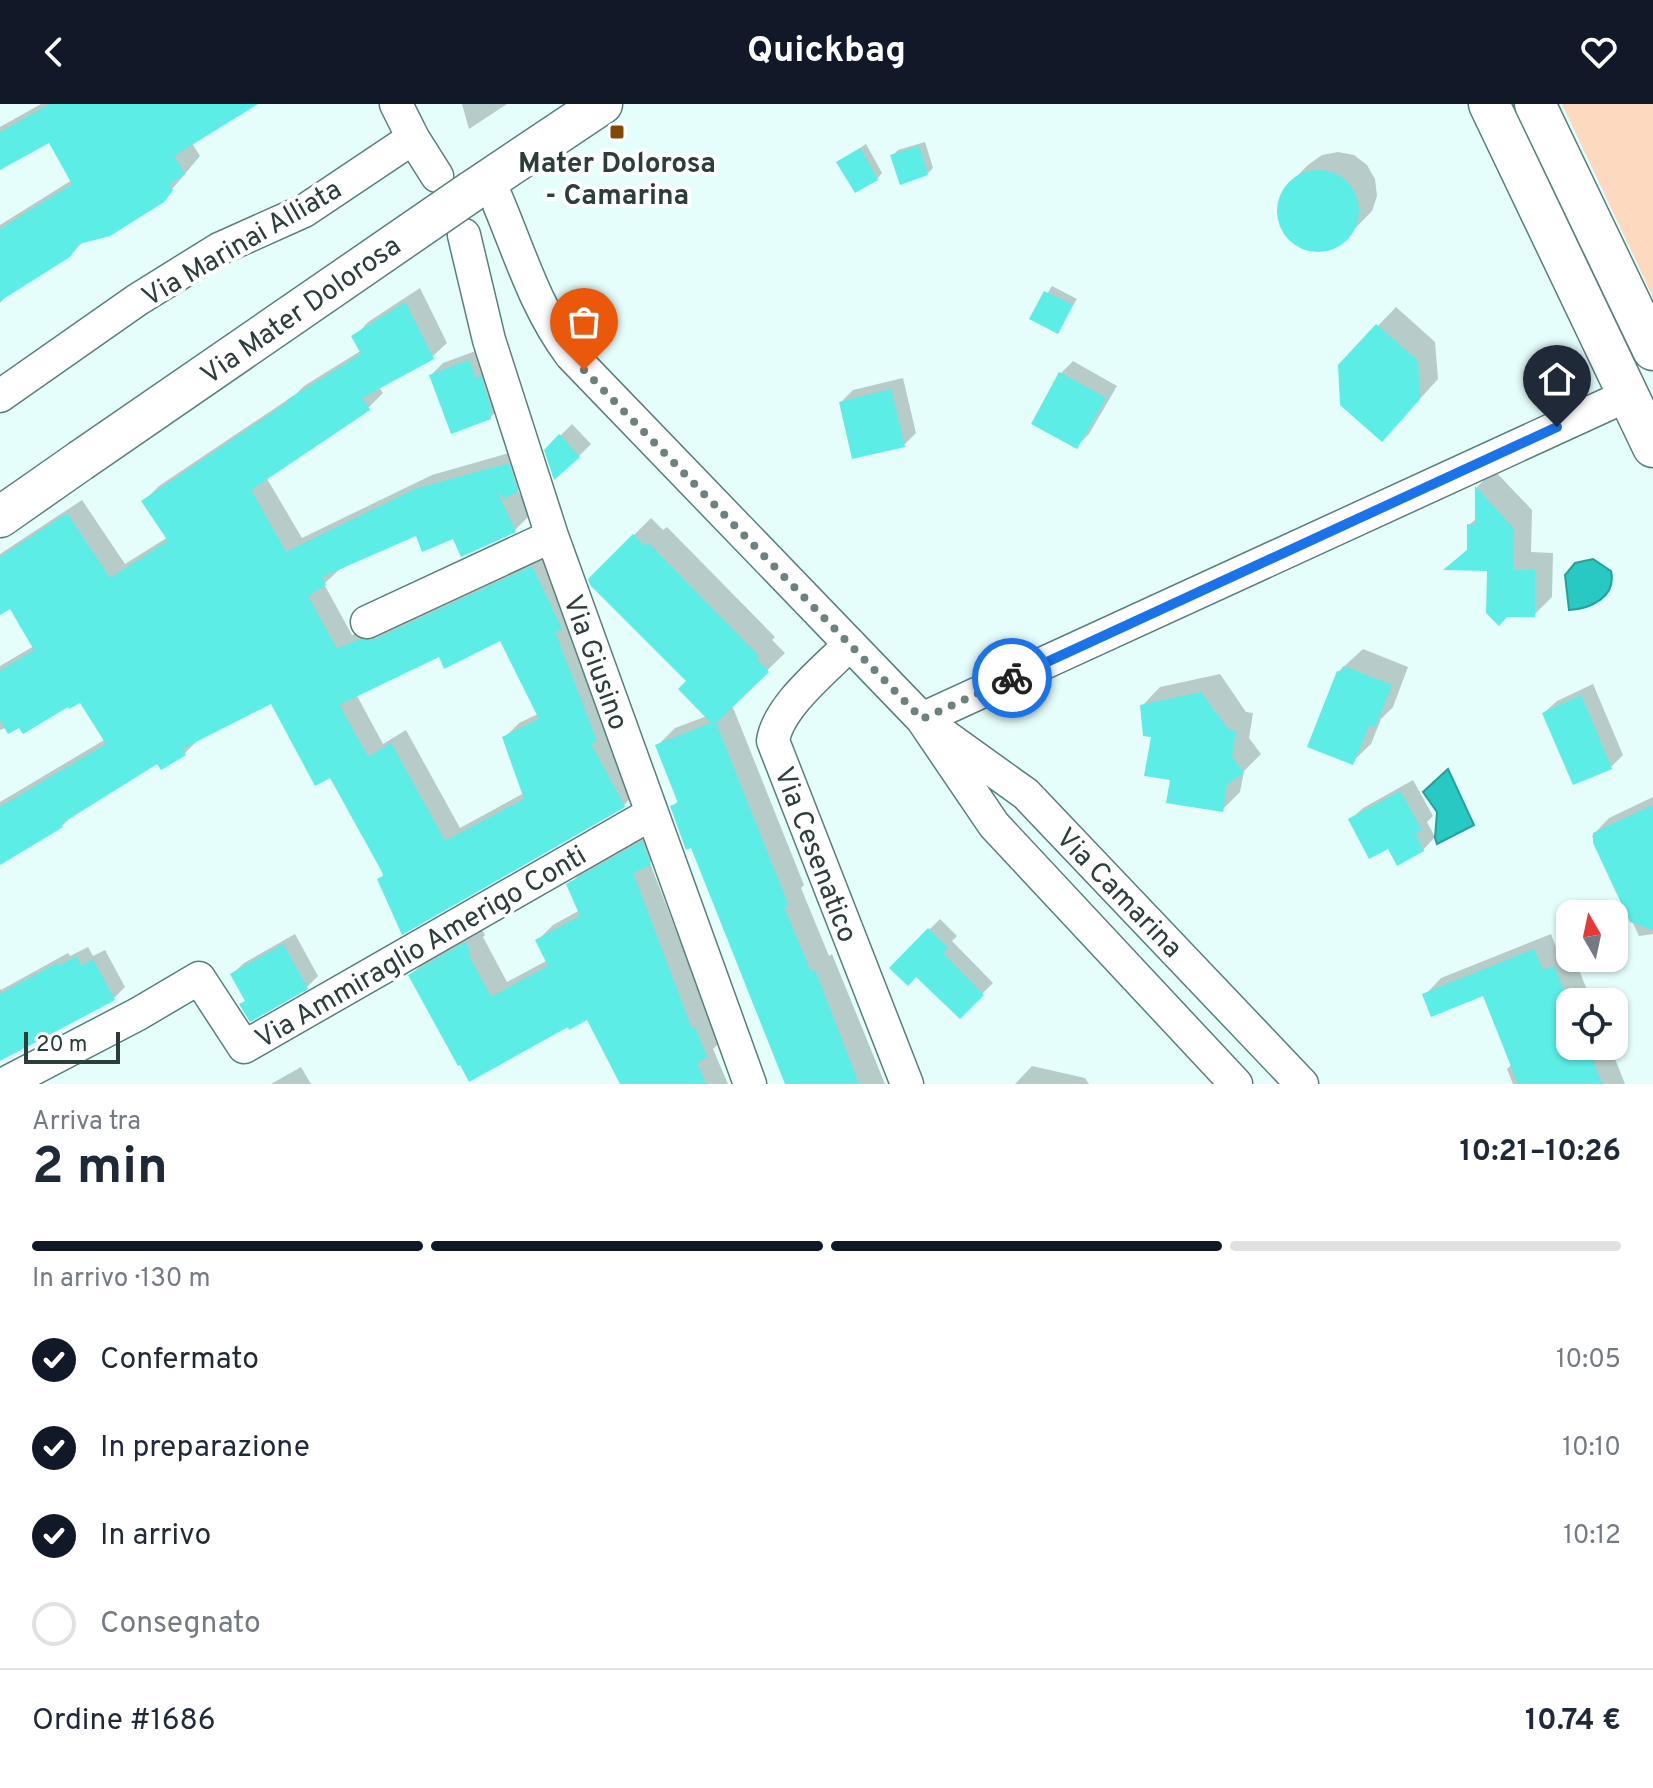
<!DOCTYPE html>
<html lang="it">
<head>
<meta charset="utf-8">
<style>
  :root { --surface:#fff; --page:#f2f2f3; --text:#1f2937; --muted:#747a83; --line:#e0e1e3; --accent:#111827 }
  body { margin:0; font-family:Overpass,sans-serif; background:var(--page); color:var(--text); height:100vh; display:flex; flex-direction:column; font-size:30px; white-space:nowrap }
  * { box-sizing:border-box; margin:0 }
  p { font-size:26px; color:var(--muted) }
  .icon { flex:none; width:44px; height:44px; fill:none; stroke:currentColor; stroke-width:2; stroke-linecap:round; stroke-linejoin:round }
  .map { position:relative; height:980px; overflow:hidden }
  .details { display:flex; flex-direction:column; background:var(--surface); flex:1 }
  .details>* { flex:none }
  .needle { width:52px; rotate:351deg }
  .tools { position:absolute; left:1556px; top:796px; display:grid; gap:16px }
  .tools a { display:grid; place-items:center; width:72px; height:72px; border-radius:16px; background:var(--surface); box-shadow:0 2px 6px #0004; font-size:40px }
  .scale { position:absolute; left:24px; bottom:20px; width:96px; box-sizing:border-box; padding-left:8px; border:4px solid #2c3d3b; border-top:0; font-size:22px; line-height:28px; white-space:nowrap; color:#2c3d3b; -webkit-text-stroke:6px #fff; paint-order:stroke }
  .pin { position:absolute; display:grid; place-items:center; width:68px; height:68px; color:#fff; margin:-82px -34px; border-radius:50% 50% 50% 0; rotate:-45deg; box-shadow:0 0 8px #0007 }
  .pin .icon { rotate:45deg }
  .courier { position:absolute; display:grid; place-items:center; width:80px; height:80px; margin:-40px; border:6px solid #1a73e8; border-radius:50%; background:#fff; color:#222; box-shadow:0 2px 10px #0007 }
  .overview em { font-style:normal; font-weight:700 }
  .overview div { display:flex; flex-direction:column-reverse }
  .overview { display:flex; align-items:center; justify-content:space-between; height:136px; padding:0 32px }
  h1 { font-size:52px; font-weight:700; line-height:60px }
  .bar { display:grid; grid-template-columns:repeat(4,1fr); gap:12px 8px; align-content:center; height:96px; padding:0 32px }
  .bar i { height:10px; border-radius:6px; background:var(--line) }
  .bar .current { background:var(--accent) }
  .bar p { grid-column:span 4 }
  .line { display:flex; align-items:center; gap:20px; padding:0 32px; border-top:2px solid var(--line) }
  .line div { flex:1 }
  ol { padding:0 32px; list-style:none }
  li { display:flex; align-items:center; gap:24px; height:88px }
  li p { margin-inline-start:auto }
  li .icon { padding:8px; border-radius:50%; background:var(--accent); color:#fff; stroke-width:4 }
  li:last-child { color:var(--muted) }
  li i { width:44px; height:44px; border:4px solid var(--line); border-radius:50% }
  header { display:flex; justify-content:space-between; align-items:center; height:104px; padding:0 32px; background:var(--accent); color:#fff; font-size:36px; font-weight:700 }
  .map>svg:first-child { display:block }
  .green { fill:#fcd9bf }
  .water { fill:#27c9c2; stroke:#289f9a; stroke-width:2 }
  .shadow { fill:#0003; fill-rule:evenodd }
  .building { fill:#5bede6; fill-rule:evenodd }
  .lines { fill:none; stroke-linecap:round; stroke-linejoin:round }
  .minor-casing { stroke:#587f7c; stroke-width:35 }
  .tertiary-casing { stroke:#587f7c; stroke-width:43 }
  .minor { stroke:#fff; stroke-width:32 }
  .tertiary { stroke:#fff; stroke-width:40 }
  .tertiary-bridge-casing { stroke:#587f7c; stroke-width:43; stroke-linecap:butt }
  .tertiary-bridge { stroke:#fff; stroke-width:40 }
  .done { stroke:#6d817f; stroke-width:8; stroke-dasharray:0 14.4 }
  .route { stroke:#1a73e8; stroke-width:10 }
  .poi-dot { fill:#844704; stroke:#fff; stroke-width:3 }
  .labels { text-anchor:middle; stroke-width:8; stroke-linejoin:round; paint-order:stroke }
  .poi-label { font-size:28px; font-weight:bold; fill:#2c3d3b; stroke:#fff }
  .street-label { font-size:28px; fill:#2c3d3b; stroke:#fff }
</style>
</head>
<body>
<header><svg class="icon" aria-label="back" viewBox="0 0 24 24"><path d="M15 5l-7 7 7 7"/></svg>Quickbag<svg class="icon" aria-label="heart" viewBox="0 0 24 24"><path d="M12 20l-8-8c-3-5 5-10 8-4 3-6 11-1 8 4z"/></svg></header>
<div class="map">
<svg width="1653" height="980" viewBox="0 0 1653 980">
  <rect width="100%" height="100%" fill="#e5fefc"/>
  <path class="green" d="M1562,0h91v193z"/>
  <path class="water" d="M1593,455l18,12c6,26 -21,38 -42,39l-4,-35 10,-12z
    M1448,665l26,56 -37,19 -2,-6 2,-26 -14,-20z"/>
  <path class="shadow" d="M41,0h213l-62,39 8,13 -37,44 -79,41 -15,15 -60,36 -9,11v-78l72,-45 -22,-40 -50,28v-41z
    M462,0h45l-38,25z
    M925,38l8,26 -6,6 -35,-18 6,-6z
    M866,40l16,29 -5,6 -38,-17z
    M1338,48l16,3 13,10 8,14 2,17 -5,15 -31,32 -15,6h-16l-21,-12 -10,-23 2,-16 8,-14 19,-19 14,-10z
    M1052,182l25,13 -20,33 -25,-14z
    M420,184l27,55 -15,14 -54,29 5,7 -15,15 -102,69 36,61 130,-63 91,-26 9,27 -14,14 12,25 -15,15 -61,7 -37,-4 -77,36 -16,15 28,51 195,-82 91,238 -14,14 -245,75 6,-6 -54,-99 -60,-74 -71,37 -16,16 -26,8 -83,51 -13,13 -62,36v-60l106,-63 -25,-39 -81,30v-64l34,-20 -23,-40 -11,7v-59l82,-54 43,64 43,-27 -24,-36 15,-15 137,-92 8,-8 58,-36 -8,-13 14,-15zM501,534l37,76 -19,9 -15,15 20,55 -64,35 -54,-98 -23,14 -27,-50 84,-40z
    M1396,203l39,35 3,37 -38,42 -60,-55z
    M481,245l21,56 -12,13 -59,-43 12,-12z
    M1073,257l44,25 -28,48 -12,12 -17,-72z
    M903,274l13,55 -12,12 -63,-43 12,-12z
    M572,320l19,20 -12,12 -33,-6z
    M1494,366l38,40 -1,42 22,1 -1,44 -18,18 -45,-45 -42,-2 22,-20v-23l8,-7v-31z
    M651,414l12,12 4,-3 108,110 -3,3 13,13 -53,52 72,180 -3,3 28,68 3,-2 53,130h-98l-94,-239 -21,-38 7,-7 -21,-55 17,-17 32,-12 -18,-35 -99,-102z
    M1363,545l45,18 -15,40 -12,12 -10,25 -19,18 -14,-90z
    M1220,570l26,38 7,1 -4,25 12,16 -17,17 -4,21 -18,18 -50,-32 -30,-72 18,-19z
    M1593,580l30,71 -12,12 -67,-54 13,-12z
    M1413,676l20,36 -6,6 8,15 -12,13 -34,-4 -39,-26 13,-12z
    M1653,693v137l-14,2 -47,-100 17,-18z
    M658,723l8,21 -16,15 58,151 3,-1 11,27 -9,9 15,35h-92l-48,-66 -18,9 -159,-52 16,-16 54,-31 4,7 -2,2 24,45 41,-22 -11,-19 16,-16 27,-15 -11,-25 16,-16z
    M940,815l17,17 -5,5 41,42 -33,33 -43,-41 -26,-7z
    M295,830l23,42 -11,11 -60,13 -15,-26 12,-11z
    M1551,830l8,21 11,-4v7h4l18,44h-22v44h40l15,38h-112l-6,-15 5,-5 -28,-70 -59,1 16,-17z
    M88,843l5,9 12,-6 20,37 -11,11 -114,61v-71l1,2 67,-37 2,3z
    M1032,962l53,12 4,6h-74z
    M301,963l10,17h-40z"/>
  <path class="building" d="M50,0h208l-84,52 11,18 -16,11 4,5 -9,12 -54,34 -31,8 -9,13 -70,44v-72l72,-45 -23,-41 -49,27v-38z
    M919,42l9,29 -28,10 -10,-30z
    M860,44l18,32 -23,13 -19,-31z
    M1277 107a41 41 0 1 1 82 0a41 41 0 1 1-82 0Z
    M1044,187l29,14 -15,29 -29,-15z
    M405,198l29,57 -72,39 8,12 -119,80 35,62 129,-63 94,-26 9,29 -14,6 -7,-7 19,41 -55,25 -8,-18 -31,13 -6,-16 -94,41 4,8 -18,11 29,53 22,-10h16l157,-73 30,63 -7,3 42,109 -6,3 34,63 -223,128 -25,-56 6,-3 -1,-4 -52,-94 -15,8 -44,-82 -89,45 4,6 -25,15 -4,-6 -96,60 2,3 -63,38v-58l106,-63 -26,-41 -11,6 -1,-2 -45,27 -4,-6 -11,6 -8,-14v-49l34,-21 -24,-41 -10,6v-58l67,-44 43,65 58,-37 -27,-40 147,-99 -1,-2 74,-46 -10,-18zM500,537l39,78 -37,18 22,62 -79,42 -54,-98 -23,14 -29,-52 100,-48 5,12z
    M1376,220l42,37 2,38 -38,43 -42,-37 -2,-40z
    M469,256l7,19 5,-3 11,37 -3,1 2,5 -40,15 -22,-59z
    M1059,268l47,26 -29,51 -46,-25z
    M891,285l14,58 -53,12 -13,-57z
    M559,330l21,23 -26,23 -10,-30z
    M1475,382l39,43 -1,41h22v47h-28l-8,9 -13,-13 1,-42 -44,-1 24,-20v-26l8,1z
    M633,430l12,12 3,-3 111,113 -3,3 13,13 -53,51 72,181 -4,3 27,65 4,-2 44,114h-74l-94,-236 -5,2 -16,-44 8,-3 -23,-58 56,-22 -33,-34 8,-8 -96,-96 -2,-6z
    M1343,562l49,19 -17,42 -6,-2 -16,40 -46,-18 30,-76 4,1z
    M1201,588l27,37 8,2 -4,26 12,16 -17,11 -4,28 -57,-9 4,-23 -26,-4 7,-39 -8,-1 -3,-31z
    M1581,591l31,74 -39,16 -31,-72z
    M1400,687l22,39 -7,4 9,17 -27,15 -9,-17 -19,10 -21,-40z
    M1653,701v125l-23,-8 -37,-79v-10z
    M642,737l9,24 -18,8 59,156 3,-2 12,30 -10,6 9,21h-86l-33,-64 -18,10 -1,-3 -99,55 -9,-17 -2,1 -50,-91 57,-33 6,10 -3,2 23,43 57,-31 -13,-26 45,-24 -14,-32z
    M928,824l20,20 -5,5 41,42 -24,24 -44,-42 -8,9 -19,-18z
    M283,840l25,45 -58,33 -11,-18 6,-3 -15,-27z
    M1534,845l9,21 11,-4 16,38v42h17l15,38h-84l-35,-88 -52,21 -9,-23z
    M77,852l4,10 12,-7 22,41 -115,61v-67l57,-31 1,3z"/>
  <g class="lines">
    <g class="minor-casing">
      <path id="minor" d="M413,34l24,38
        M488,75c28,60 43,123 83,176l351,364 72,106 242,259
        M464,131l25,105 63,196 198,548
        M0,292l137,-96 82,-51 85,-38 109,-73 -17,-34
        M367,518l185,-86
        M850,540c-24,25 -72,62 -77,97l134,343
        M922,615l706,-324
        M941,629l85,61 276,290
        M4,980l134,-70 61,-36 45,69 407,-233"/>
    </g>
    <g class="tertiary-casing">
      <path id="tertiary" d="M1489,0l164,343
        M1535,0l118,246
        M472,87l130,-87
        M0,413l80,-56"/>
    </g>
    <use href="#minor" class="minor"/>
    <use href="#tertiary" class="tertiary"/>
    <g class="tertiary-bridge-casing">
      <path id="tertiary-bridge" d="M80,357l392,-270"/>
    </g>
    <use href="#tertiary-bridge" class="tertiary-bridge"/>
  </g>
  <g class="lines">
    <path class="done" d="M584,266l338,349 90,-41"/>
    <path class="route" d="M1012,574l545,-251"/>
  </g>
  <rect class="poi-dot" x="609" y="20" width="16" height="16" rx="4"/>
  <g class="labels">
    <g class="poi-label">
      <text x="617" y="68">Mater Dolorosa<tspan x="617" dy="32">- Camarina</tspan></text>
    </g>
    <g class="street-label">
      <text transform="translate(241 138) rotate(-30)" y="10">Via Marinai Alliata</text>
      <text transform="translate(300 205) rotate(-35)" y="10">Via Mater Dolorosa</text>
      <text transform="translate(597 558) rotate(70)" y="10">Via Giusino</text>
      <text transform="translate(817 750) rotate(69)" y="10">Via Cesenatico</text>
      <text transform="translate(1120 788) rotate(46)" y="10">Via Camarina</text>
      <text transform="translate(420 842) rotate(-30)" y="10">Via Ammiraglio Amerigo Conti</text>
    </g>
  </g>
</svg>
<div class="tools">
<a><svg class="needle" viewBox="-14 -14 28 28"><path d="M0-13l5 13h-10z" fill="#e53935"/><path d="M0 13l5-13h-10z" fill="#747a83"/></svg></a>
<a><svg class="icon" aria-label="locate" viewBox="0 0 24 24"><circle cx="12" cy="12" r="6"/><path d="M12 2v4M12 18v4M2 12h4M18 12h4"/></svg></a>
</div>
<div class="scale">20 m</div>
<div class="pin" style="left:584px;top:266px;background:#ea580c"><svg class="icon" aria-label="bag" viewBox="0 0 24 24"><path d="M5 8h14l-1 12H6zM9 8a3 3 0 0 1 6 0"/></svg></div>
<div class="pin" style="left:1557px;top:323px;background:#1f2937"><svg class="icon" aria-label="home" viewBox="0 0 24 24"><path d="M3 11l9-7 9 7M6 9v11h12V9"/></svg></div>
<div class="courier" style="left:1012px;top:574px"><svg class="icon" aria-label="bike" viewBox="0 0 24 24"><circle cx="6" cy="16" r="4"/><circle cx="18" cy="16" r="4"/><path d="M6 16l4-8h5l3 8M10 8l3 8H6M13 5h3"/></svg></div>
</div>
<section class="details">
<div class="overview"><div><h1>2 min</h1><p>Arriva tra</p></div><em>10:21–10:26</em></div>
<div class="bar"><i class="current"></i><i class="current"></i><i class="current"></i><i></i><p>In arrivo · 130 m</p></div>
<ol>
<li><svg class="icon" aria-label="check" viewBox="0 0 24 24"><path d="M5 12l5 5 9-10"/></svg>Confermato<p>10:05</p></li>
<li><svg class="icon" aria-label="check" viewBox="0 0 24 24"><path d="M5 12l5 5 9-10"/></svg>In preparazione<p>10:10</p></li>
<li><svg class="icon" aria-label="check" viewBox="0 0 24 24"><path d="M5 12l5 5 9-10"/></svg>In arrivo<p>10:12</p></li>
<li><i></i>Consegnato</li>
</ol>
<div class="line" style="height:104px"><div>Ordine #1686</div><b>10.74 €</b></div>
</section>
</body>
</html>
